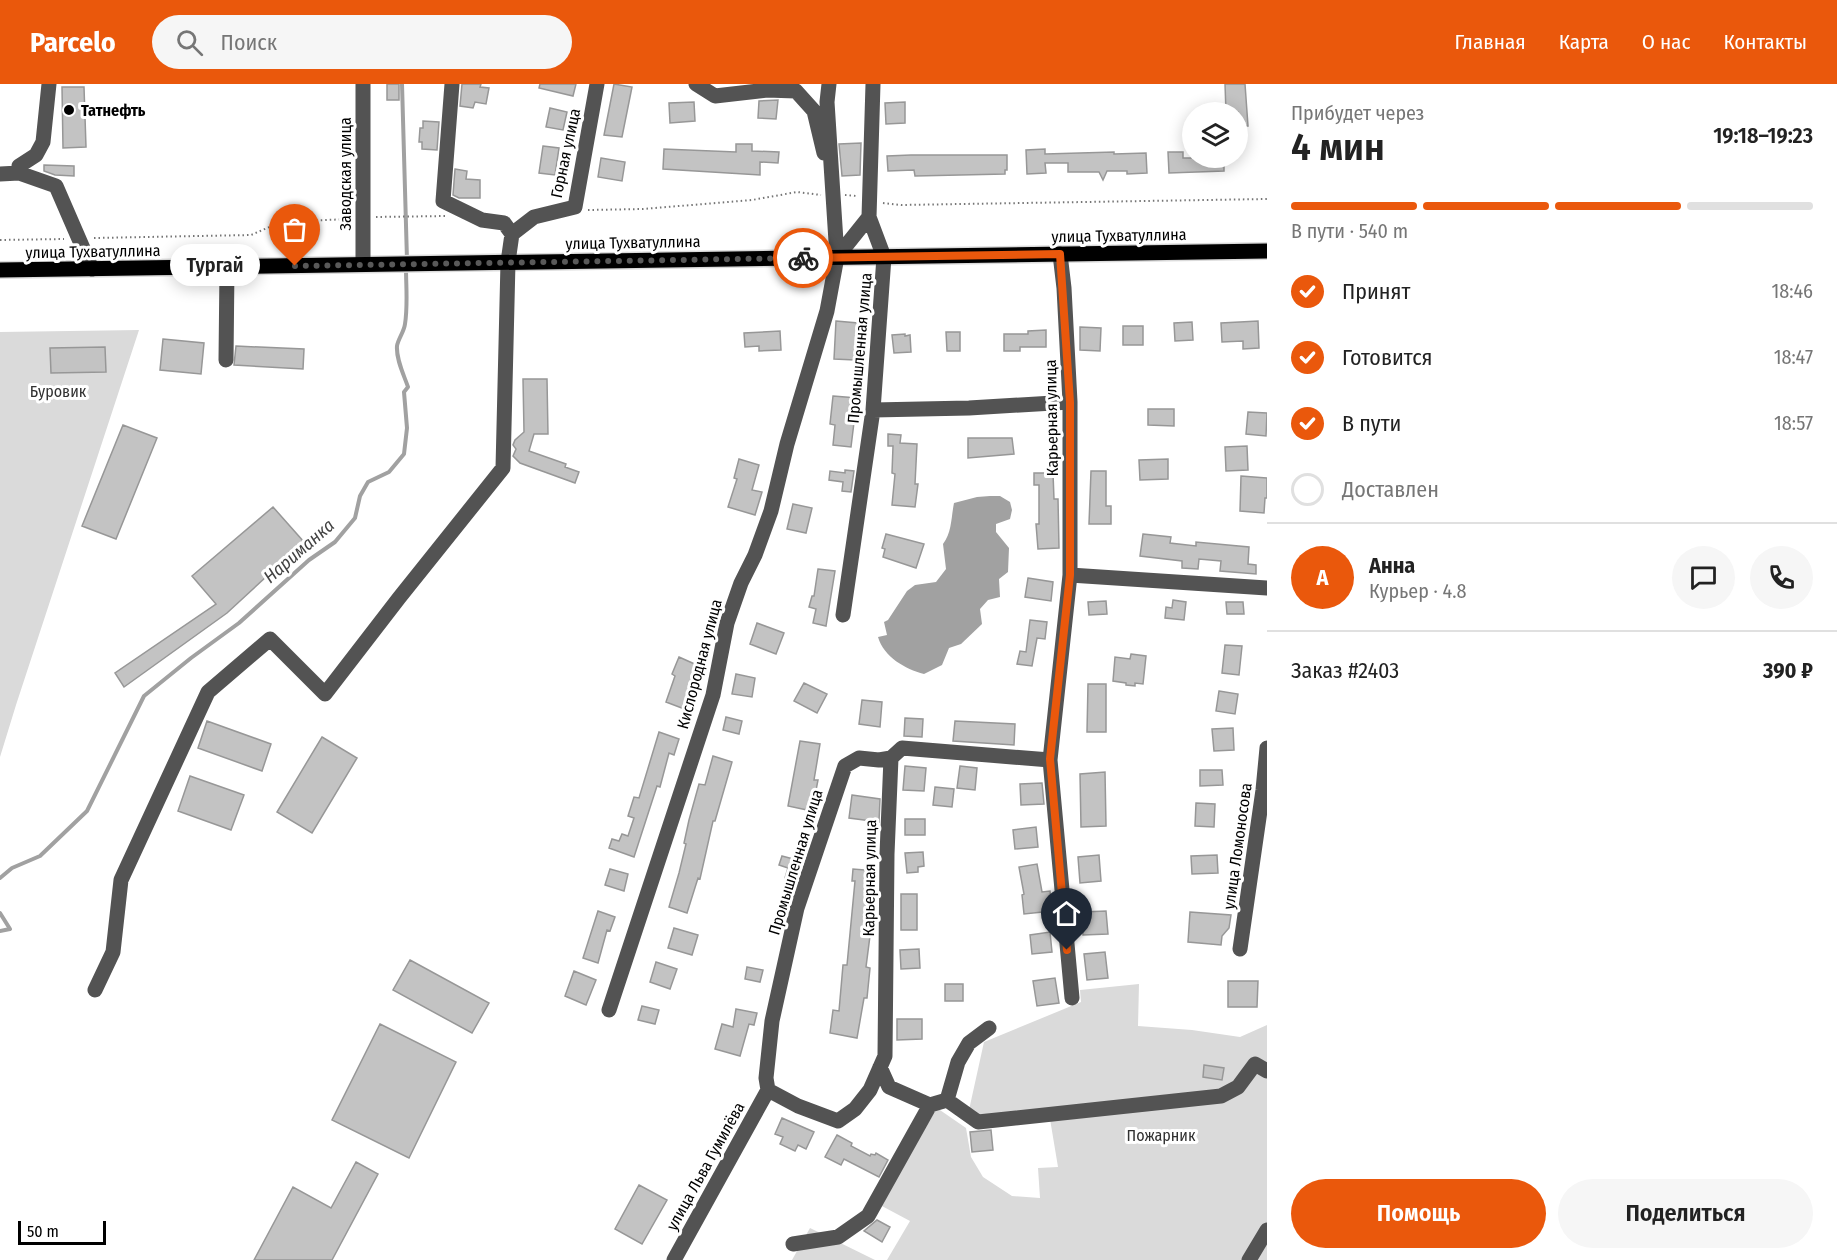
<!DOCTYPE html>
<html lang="ru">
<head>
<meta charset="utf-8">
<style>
  :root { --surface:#fff; --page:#f6f6f6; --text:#222; --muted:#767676; --line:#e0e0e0; --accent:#ea580c }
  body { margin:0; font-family:"Fira Sans Condensed",sans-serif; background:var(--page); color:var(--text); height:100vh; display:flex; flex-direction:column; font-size:22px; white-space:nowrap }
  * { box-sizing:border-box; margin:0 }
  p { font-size:20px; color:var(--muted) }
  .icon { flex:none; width:33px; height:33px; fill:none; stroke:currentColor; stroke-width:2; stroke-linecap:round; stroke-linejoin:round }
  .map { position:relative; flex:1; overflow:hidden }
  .panel { display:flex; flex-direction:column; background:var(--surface); width:570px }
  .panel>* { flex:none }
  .controls { position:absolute; left:1182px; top:18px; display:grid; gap:12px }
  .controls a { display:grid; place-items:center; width:66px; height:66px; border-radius:50%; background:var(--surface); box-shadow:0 3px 15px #0003; font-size:30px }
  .scale { position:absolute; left:18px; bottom:15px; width:88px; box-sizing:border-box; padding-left:6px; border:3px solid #000; border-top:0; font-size:16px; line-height:21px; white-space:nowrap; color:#000; -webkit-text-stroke:4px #fff; paint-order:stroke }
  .pin { position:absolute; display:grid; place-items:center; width:51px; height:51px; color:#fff; margin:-62px -26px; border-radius:50% 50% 50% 0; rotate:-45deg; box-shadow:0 0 6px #0007 }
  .pin .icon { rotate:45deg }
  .courier { position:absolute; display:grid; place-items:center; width:60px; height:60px; margin:-30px; border:4px solid #ea580c; border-radius:50%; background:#fff; color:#222; box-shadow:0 2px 8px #0007 }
  .bubble { position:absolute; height:42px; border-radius:21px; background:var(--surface); box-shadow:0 3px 15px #0003; font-size:20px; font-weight:600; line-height:42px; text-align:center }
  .headline em { font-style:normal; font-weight:600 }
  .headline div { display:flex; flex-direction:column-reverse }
  .headline { display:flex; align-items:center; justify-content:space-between; height:102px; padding:0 24px }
  h1 { font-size:39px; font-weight:600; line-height:45px }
  .bar { display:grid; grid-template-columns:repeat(4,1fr); gap:9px 6px; align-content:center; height:72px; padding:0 24px }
  .bar i { height:8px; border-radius:4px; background:var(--line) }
  .bar .active { background:var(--accent) }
  .bar p { grid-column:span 4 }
  .line { display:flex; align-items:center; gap:15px; padding:0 24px; border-top:2px solid var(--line) }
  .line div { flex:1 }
  .round { display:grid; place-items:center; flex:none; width:63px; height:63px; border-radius:32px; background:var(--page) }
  ol { padding:0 24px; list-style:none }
  li { display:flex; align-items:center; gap:18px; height:66px }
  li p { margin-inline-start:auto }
  li .icon { padding:6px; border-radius:50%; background:var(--accent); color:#fff; stroke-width:4 }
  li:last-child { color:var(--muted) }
  li i { width:33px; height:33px; border:3px solid var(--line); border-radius:50% }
  .action { display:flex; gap:12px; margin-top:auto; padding:12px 24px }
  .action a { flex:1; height:69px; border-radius:36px; background:var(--accent); color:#fff; font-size:24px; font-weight:600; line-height:69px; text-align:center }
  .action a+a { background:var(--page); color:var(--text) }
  header { display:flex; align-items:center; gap:36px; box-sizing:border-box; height:84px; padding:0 30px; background:var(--accent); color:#fff }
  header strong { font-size:28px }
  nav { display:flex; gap:33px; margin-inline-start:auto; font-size:21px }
  .search { width:420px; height:54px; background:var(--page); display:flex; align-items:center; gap:15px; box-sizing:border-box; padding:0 21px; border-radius:33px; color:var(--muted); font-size:22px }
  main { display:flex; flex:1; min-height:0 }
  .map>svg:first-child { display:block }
  .green { fill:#dadada }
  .water { fill:#a1a1a1 }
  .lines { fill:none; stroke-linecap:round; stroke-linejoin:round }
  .stream { stroke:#a1a1a1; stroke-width:4 }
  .building { fill:#c3c3c3; stroke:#979797; stroke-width:1.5 }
  .major-casing { stroke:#dbdbdb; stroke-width:18 }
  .path { stroke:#757575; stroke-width:2; stroke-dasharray:1.5 3; stroke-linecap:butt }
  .minor { stroke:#535353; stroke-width:15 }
  .major { stroke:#000; stroke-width:15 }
  .done { stroke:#595959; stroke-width:6; stroke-dasharray:0 10.8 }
  .route { stroke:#ea580c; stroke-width:8 }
  .poi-dot { fill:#000; stroke:#fff; stroke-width:2 }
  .labels { text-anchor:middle; stroke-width:6; stroke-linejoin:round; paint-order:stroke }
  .poi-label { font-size:16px; font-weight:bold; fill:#000; stroke:#fff; text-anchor:start }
  .street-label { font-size:16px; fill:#000; stroke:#fff }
  .park-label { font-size:16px; fill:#313131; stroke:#fff }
  .water-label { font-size:18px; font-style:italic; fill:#424242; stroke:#fff }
</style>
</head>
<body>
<header>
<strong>Parcelo</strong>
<div class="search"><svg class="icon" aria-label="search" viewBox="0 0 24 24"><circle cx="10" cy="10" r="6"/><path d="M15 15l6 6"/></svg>Поиск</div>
<nav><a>Главная</a><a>Карта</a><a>О нас</a><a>Контакты</a></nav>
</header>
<main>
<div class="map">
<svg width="1267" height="1176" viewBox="0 0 1267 1176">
  <rect width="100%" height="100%" fill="#fff"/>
  <path class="green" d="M139,246l-123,375 -16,52v-425z
    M1139,900l-1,42 54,4 48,7 27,-12v235h-380l23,-39 -30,-16 57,-97 29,20 5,29 12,20 29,19 28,2 -2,-30 20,-1 -9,-54 -69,5 -11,-8 15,-68 97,-40 -1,-12z
    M810,1144l65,32h-83z"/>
  <path class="water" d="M990,412h10l10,6 2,8 -2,9 -14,5v8l13,16 -1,24 -9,7 1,18 -12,3 -8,9 2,15 -21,20 -12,4 -7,17 -18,9c-19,-5 -40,-17 -46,-37l9,-2 -3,-13 4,-2 19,-29 8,-6 21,-3 10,-13 -3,-25c9,-12 8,-26 11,-41l23,-6z"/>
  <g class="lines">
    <path class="stream" d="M402,0l5,176
      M0,794l12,-10 28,-12 47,-45 57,-115 47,-38 48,-35 70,-63 26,-18 20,-24 5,-22 8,-14 21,-10 15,-18 3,-26 -3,-36 4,-5c-4,-12 -12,-27 -11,-41 1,-7 7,-14 8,-22 3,-19 1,-37 1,-56
      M0,829l10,16 -10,2"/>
  </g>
  <path class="building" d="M387,0h12v16h-12z
    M462,0h19l-1,3 9,1 -3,16 -11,-2 -2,6 -13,-2z
    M540,0h36l-3,12 -34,-8z
    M614,0l18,3 -10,50 -18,-2z
    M1225,0h20l3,42h-10v-14h-12z
    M62,3h22l2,60 -23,1z
    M778,16l-2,19 -18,-1 1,-17z
    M694,18l1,19 -25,2 -1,-20z
    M905,18v21l-19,1 -1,-21z
    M550,24l17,4 -4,18 -17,-3z
    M423,37l16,1 -2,28 -15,-1v-7h-3l1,-14h3z
    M861,59l-1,32 -18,1 -3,-32z
    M736,60h16v7l27,1 -1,11 -18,-1v13l-97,-6 1,-20 72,3z
    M543,62l16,2 -4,27 -16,-2z
    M1045,65v5l69,-2v2l32,-1 1,20 -20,1v-3h-20l-4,9 -4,-8h-31v-9h-23l1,10 -19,1 -1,-24z
    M1168,68h15v6h41v13l-55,2z
    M911,71h96v15h-2v4l-90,2 -1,-6 -26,1 -1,-15z
    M601,74l24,4 -3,19 -24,-4z
    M44,81l30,1v10l-19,-1 -11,-4z
    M455,85l12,2 -1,8 14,1v18h-21l-6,-3z
    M279,145h23v14h-23z
    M836,237l22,2 -3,37 -21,-1z
    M1258,237l1,27 -16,1v-8l-21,1 -1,-19z
    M1192,238l1,18 -18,1 -1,-18z
    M1123,242h20v19h-20z
    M1080,243l21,1 -1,23 -20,-1z
    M1046,246v17h-26v4h-16v-17h24v-3z
    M780,247l1,19 -22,1v-5l-14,1 -1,-14z
    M946,248h14v19h-13z
    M905,250v2l5,-1 1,17 -17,1 -2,-18z
    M163,255l41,4 -3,31 -41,-4z
    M236,262l68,3 -1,20 -69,-4z
    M105,263l1,25 -55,1 -1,-25z
    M523,295h24l1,55h-14l-5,17 37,13 -1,3 14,5 -4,11 -55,-20 -7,-7 3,-7 -3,-4 2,-5 9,-8z
    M833,312l24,2 -6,49 -18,-2 2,-20 -5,-1z
    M1148,325h26v17l-26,-1z
    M1248,328l19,1 -1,23 -20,-2z
    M123,341l34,13 -41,101 -34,-13z
    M888,350l13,1 -1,8 17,1 -2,40h3l-3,23 -23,-2 3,-31 -3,-1 1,-27h-5z
    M968,354h44l2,16 -46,4z
    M1247,362l1,24 -22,1 -1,-24z
    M739,375l20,6 -7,25 10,2 -7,23 -27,-8 9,-28 -3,-1z
    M1168,375v20l-28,1 -1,-20z
    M845,386l9,1 -3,21 -9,-1 1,-9 -14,-2 1,-9 15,2z
    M1091,387h15v35h5v18h-22z
    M1034,389h19l1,26h4l1,49 -21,1 -2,-25h3v-39h-5z
    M1241,392l26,2v20h-2l-1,15 -24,-2z
    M793,420l19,4 -6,25 -19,-4z
    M273,423l31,35 -77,71 -103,74 -9,-14 101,-69 -24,-28z
    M886,450l38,10 -8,24 -33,-11 2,-8 -3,-1z
    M1143,450l28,3 -1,6 26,3v-4l53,5 -1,17 8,1v9l-36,-3 1,-10 -22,-2 -1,10 -16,-1v-7l-42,-5z
    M818,485l17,2 -9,55 -13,-3 3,-14 -7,-2 3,-11h2z
    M1028,494l25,4 -2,19 -26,-4z
    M1173,516l13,2 -2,18 -19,-2 1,-11 6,1z
    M1106,517l1,13 -18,1 -1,-13z
    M1226,518h17l1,12h-17z
    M1030,536l17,2 -2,17 -8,-1 -5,28 -15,-2 3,-13 6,1z
    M757,539l27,10 -8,21 -26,-10z
    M1225,561l17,1 -3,29 -17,-2z
    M1131,570l15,2 -3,28 -8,-1v3l-9,-1v-2l-13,-2 2,-24 15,2z
    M679,573l20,9 -9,21 4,1 -7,22 -21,-8 9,-26 -3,-2z
    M736,590l19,4 -3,19 -20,-3z
    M804,599l23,11 -10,19 -23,-12z
    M1088,600h18v48h-19z
    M1219,607l19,3 -3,20 -19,-3z
    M862,616l20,2 -2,25 -21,-3z
    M726,633l16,4 -3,13 -16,-4z
    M905,634l18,1 -1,18 -18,-1z
    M207,637l64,23 -9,27 -64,-23z
    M955,637l60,3 -1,21 -61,-4z
    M1233,644l1,22 -20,1 -2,-22z
    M659,648l20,7 -5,16 -5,-2 -9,34 -3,-1 -23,71 -25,-9 3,-9 7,2 3,-7 6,2 6,-18 -6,-2 6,-19 5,1z
    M322,653l35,21 -45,75 -35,-21z
    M800,657l20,3 -6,36h4l-6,31 -24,-5z
    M713,672l19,6 -17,59h-2l-13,58 -2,-1 -11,35 -18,-6 10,-34 7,-29 -2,-1 5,-23 10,-36 6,1z
    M905,682l21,2 -2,23 -21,-1z
    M960,682l17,2 -2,22 -18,-2z
    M1200,686h22l1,15 -23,1z
    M1105,688l1,54 -25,1 -1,-53z
    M190,692l54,19 -13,35 -53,-19z
    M1042,699l2,21 -23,1 -1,-21z
    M935,703l19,2 -2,18 -19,-2z
    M852,711l28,4 -1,23 -30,-4z
    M1196,719l19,1 -1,23 -19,-1z
    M905,735h20v16h-20z
    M1036,743l2,20 -23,2 -2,-19z
    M923,768l1,14 -6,1v5l-11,1 -2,-20z
    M1099,771l2,26 -21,2 -2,-26z
    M1217,771l1,18 -26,1 -1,-18z
    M782,772l19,5 -6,20 -10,-3 3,-10 -9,-3z
    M1037,780l5,28 8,-1 2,20 -28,3 -2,-19 2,-1 -5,-27z
    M866,784l8,1 -3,28h4l-9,70 4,1 -3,30h-3l-7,40 -27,-5 3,-23 6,1 4,-46h4l8,-84h-3l1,-12 12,1z
    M610,785l18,5 -4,17 -19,-6z
    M901,810h16v36h-16z
    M598,827l17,6 -5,14 -3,-1 -9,33 -15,-5z
    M1106,827l2,23 -25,1 -1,-23z
    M1190,828l41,3 -2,13 -7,8 -1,9 -33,-3z
    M674,844l24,7 -6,20 -24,-7z
    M1050,848l2,20 -20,2 -2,-19z
    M919,865l1,19 -19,1 -1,-19z
    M1105,868l3,26 -21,2 -3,-26z
    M410,876l79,43 -17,30 -79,-43z
    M656,878l21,7 -7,20 -20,-7z
    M747,883l16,3 -3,12 -15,-3z
    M574,887l22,9 -10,25 -21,-9z
    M1055,894l4,25 -22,3 -4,-25z
    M1228,897h30l-1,26h-29z
    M945,900h18v17h-18z
    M642,922l17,4 -4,14 -17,-4z
    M736,925l21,4 -3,12 -5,-1 -9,32 -25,-7 7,-25 11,3z
    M897,935h25v20l-25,1z
    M380,940l76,38 -47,96 -77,-38z
    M1204,981l20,3 -2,12 -19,-3z
    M782,1034l32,14 -8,17 -8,-4 -3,6 -15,-7 3,-7 -8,-3z
    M991,1046l2,20 -21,2 -2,-20z
    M837,1051l15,8 -1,3 19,10 1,-2 4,1 1,-2 12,7 -9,17 -35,-18 -3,6 -16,-8z
    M356,1078l22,12 -46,86h-78l39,-73 38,21z
    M639,1101l28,15 -25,44 -27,-15z
    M877,1136l13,7 -8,15 -18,-11z"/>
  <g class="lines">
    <g class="major-casing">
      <path id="major" d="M0,186l1267,-19"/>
    </g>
    <path class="path" d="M845,111l12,1
      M883,119l18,2 366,-6
      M588,126l55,-1 109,-9 45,-8 24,3
      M376,133l69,-1
      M94,154l157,-3 30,-13 68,-3
      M0,156l64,-1"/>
    <path class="minor" d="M363,0v180
      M452,0l-9,117 39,19 22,3 8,11
      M696,0l19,12 52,-6 29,1 18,20 10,42
      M19,89v-7l17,-11 7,-13 6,-58
      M0,90l19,-1 37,13 36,83
      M1060,170l4,34 6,114v173l-20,185 22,238
      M837,173l32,-40
      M226,276l1,-93
      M873,326l96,-2 101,-6
      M1070,491l197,13
      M843,531l30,-205 11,-153 -15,-40 4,-133
      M1240,865l23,-159 4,-42
      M95,906l18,-38 8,-72 87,-188 62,-53 55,55 74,-96 104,-130 5,-206 4,-28 22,-17 41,-10 22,-123
      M609,926l104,-315 14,-72 14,-40 14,-28 16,-44 16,-67 40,-133 10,-54 -10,-155 2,-18
      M880,983l9,20 41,18
      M768,1006l30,16 40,15 17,-12 15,-19 15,-34 2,-202 4,-96 11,-10 148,12
      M768,1006l-2,-12 6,-57 25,-113 48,-142 14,-8 20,2 12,-2
      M947,1016l31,22 243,-26 17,-9 17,-23 12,7
      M793,1160l45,-7 30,-21 62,-111 17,-5 11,-38 11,-19 20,-15
      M674,1176l94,-170
      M1249,1176l18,-30"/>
    <use href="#major" class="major"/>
  </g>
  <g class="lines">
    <path class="done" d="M295,182l508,-8"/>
    <path class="route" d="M803,174l257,-4 10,148v173l-20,184 17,191"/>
  </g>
  <circle class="poi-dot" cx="69" cy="26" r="6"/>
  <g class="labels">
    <g class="poi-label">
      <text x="81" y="32">Татнефть</text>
    </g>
    <g class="street-label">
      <text transform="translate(565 69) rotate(-78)" y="6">Горная улица</text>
      <text transform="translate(345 90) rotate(-90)" y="6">Заводская улица</text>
      <text transform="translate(1119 151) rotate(-1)" y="6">улица Тухватуллина</text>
      <text transform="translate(633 158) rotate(-1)" y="6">улица Тухватуллина</text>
      <text transform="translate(93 167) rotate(-1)" y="6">улица Тухватуллина</text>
      <text transform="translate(859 264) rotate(-85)" y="6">Промышленная улица</text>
      <text transform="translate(1051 334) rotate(-91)" y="6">Карьерная улица</text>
      <text transform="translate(699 580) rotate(-75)" y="6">Кислородная улица</text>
      <text transform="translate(1237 762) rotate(-82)" y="6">улица Ломоносова</text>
      <text transform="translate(795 778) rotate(-73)" y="6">Промышленная улица</text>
      <text transform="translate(869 794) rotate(-89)" y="6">Карьерная улица</text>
      <text transform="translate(705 1082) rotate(-61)" y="6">улица Льва Гумилёва</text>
    </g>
    <g class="park-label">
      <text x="58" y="313">Буровик</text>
      <text x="1161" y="1057">Пожарник</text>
    </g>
    <g class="water-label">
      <text transform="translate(299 467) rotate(-41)" y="6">Нариманка</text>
    </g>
  </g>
</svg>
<div class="controls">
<a><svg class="icon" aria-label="layers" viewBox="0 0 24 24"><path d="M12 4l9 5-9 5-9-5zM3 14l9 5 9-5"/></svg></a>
</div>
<div class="scale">50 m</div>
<div class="pin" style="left:295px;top:182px;background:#ea580c"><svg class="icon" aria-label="bag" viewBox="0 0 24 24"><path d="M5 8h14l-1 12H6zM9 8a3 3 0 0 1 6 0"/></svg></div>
<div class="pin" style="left:1067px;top:866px;background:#1f2937"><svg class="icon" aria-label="home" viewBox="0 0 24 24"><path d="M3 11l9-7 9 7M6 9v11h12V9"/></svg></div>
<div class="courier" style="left:803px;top:174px"><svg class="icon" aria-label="bike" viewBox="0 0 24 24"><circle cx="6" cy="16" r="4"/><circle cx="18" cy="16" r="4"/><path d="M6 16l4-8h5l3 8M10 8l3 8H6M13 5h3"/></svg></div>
<div class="bubble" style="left:170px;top:160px;width:90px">Тургай</div>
</div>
<section class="panel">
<div class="headline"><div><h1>4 мин</h1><p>Прибудет через</p></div><em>19:18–19:23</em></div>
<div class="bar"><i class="active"></i><i class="active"></i><i class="active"></i><i></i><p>В пути · 540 m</p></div>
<ol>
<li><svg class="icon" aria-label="check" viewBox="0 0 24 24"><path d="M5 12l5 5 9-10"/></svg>Принят<p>18:46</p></li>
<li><svg class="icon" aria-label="check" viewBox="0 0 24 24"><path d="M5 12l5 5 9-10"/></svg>Готовится<p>18:47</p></li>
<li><svg class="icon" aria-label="check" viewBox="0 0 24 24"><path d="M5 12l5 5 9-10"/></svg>В пути<p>18:57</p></li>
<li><i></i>Доставлен</li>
</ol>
<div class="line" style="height:108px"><b class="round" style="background:var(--accent);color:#fff">А</b><div><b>Анна</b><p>Курьер · 4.8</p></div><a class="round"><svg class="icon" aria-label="chat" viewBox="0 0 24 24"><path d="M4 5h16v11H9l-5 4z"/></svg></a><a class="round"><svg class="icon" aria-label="phone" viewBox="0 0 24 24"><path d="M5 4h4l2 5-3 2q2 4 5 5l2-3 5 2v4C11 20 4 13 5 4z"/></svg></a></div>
<div class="line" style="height:78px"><div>Заказ #2403</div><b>390 ₽</b></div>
<div class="action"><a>Помощь</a><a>Поделиться</a></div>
</section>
</main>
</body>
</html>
